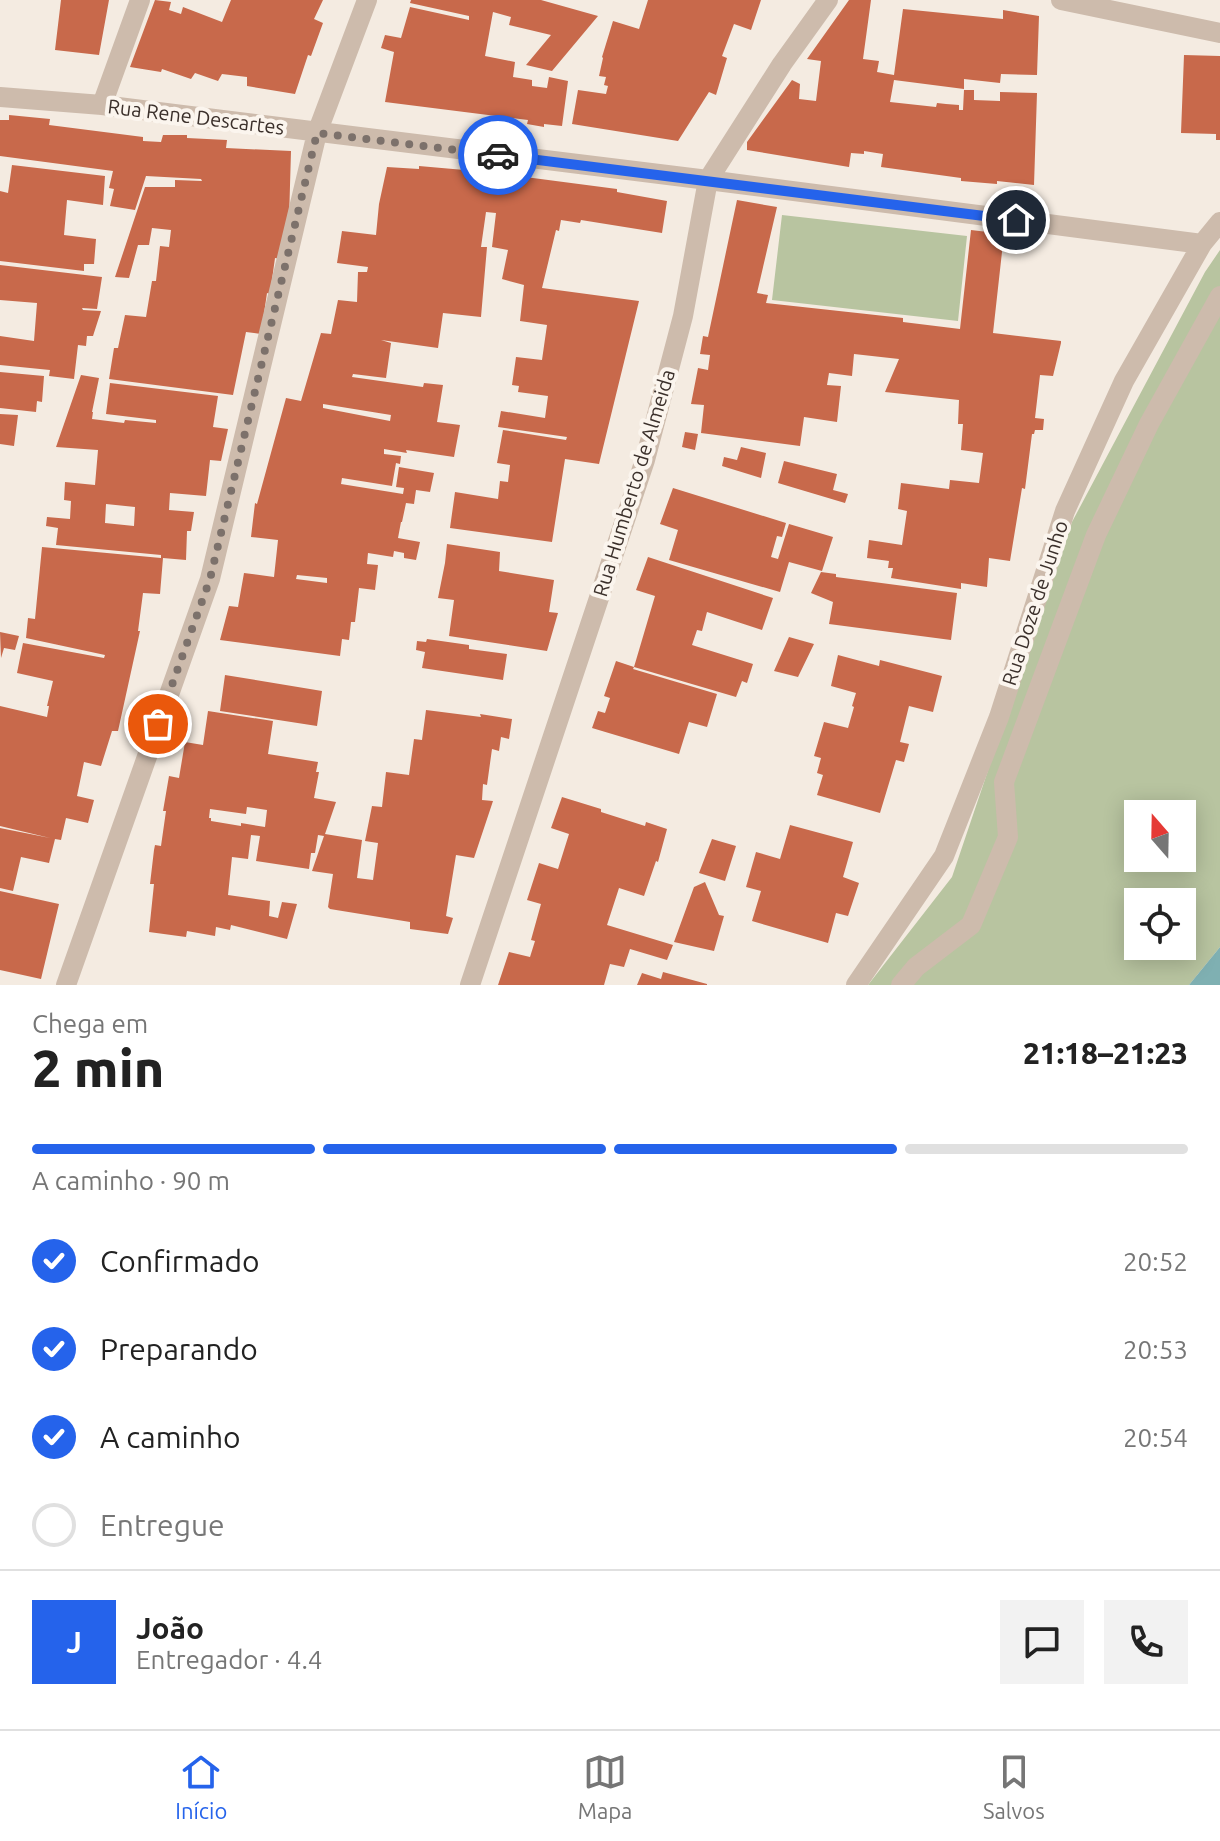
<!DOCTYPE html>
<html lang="pt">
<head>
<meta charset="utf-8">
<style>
  :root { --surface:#fff; --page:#f2f2f2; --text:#222; --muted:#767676; --line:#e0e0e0; --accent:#2563eb }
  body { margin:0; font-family:Ubuntu,sans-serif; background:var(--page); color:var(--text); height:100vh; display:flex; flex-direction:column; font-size:30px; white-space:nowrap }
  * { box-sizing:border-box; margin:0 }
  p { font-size:26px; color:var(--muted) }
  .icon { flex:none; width:44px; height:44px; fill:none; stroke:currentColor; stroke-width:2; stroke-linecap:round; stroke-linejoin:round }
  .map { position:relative; height:985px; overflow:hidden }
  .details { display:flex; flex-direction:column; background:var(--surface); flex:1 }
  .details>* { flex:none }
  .needle { width:52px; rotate:340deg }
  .fabs { position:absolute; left:1124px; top:800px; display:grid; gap:16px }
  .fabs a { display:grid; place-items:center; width:72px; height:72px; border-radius:0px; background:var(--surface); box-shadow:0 4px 20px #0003; font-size:40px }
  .pin { position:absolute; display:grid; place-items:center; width:68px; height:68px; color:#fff; margin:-34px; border:4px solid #fff; border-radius:50%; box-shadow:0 2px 8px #0007 }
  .courier { position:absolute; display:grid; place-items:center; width:80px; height:80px; margin:-40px; border:6px solid #2563eb; border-radius:50%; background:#fff; color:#222; box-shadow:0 2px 10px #0007 }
  .head em { font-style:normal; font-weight:800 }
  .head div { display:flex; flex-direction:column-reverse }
  .head { display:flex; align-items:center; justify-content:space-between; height:136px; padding:0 32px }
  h1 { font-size:52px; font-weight:800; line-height:60px }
  .bar { display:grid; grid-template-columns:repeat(4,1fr); gap:12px 8px; align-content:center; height:96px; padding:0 32px }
  .bar i { height:10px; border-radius:6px; background:var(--line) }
  .bar .current { background:var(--accent) }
  .bar p { grid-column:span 4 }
  .line { display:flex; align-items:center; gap:20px; padding:0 32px; border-top:2px solid var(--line) }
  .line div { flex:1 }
  .round { display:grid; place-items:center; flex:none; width:84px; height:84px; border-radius:0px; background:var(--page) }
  ol { padding:0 32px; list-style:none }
  li { display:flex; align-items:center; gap:24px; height:88px }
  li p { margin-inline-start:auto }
  li .icon { padding:8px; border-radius:50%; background:var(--accent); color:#fff; stroke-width:4 }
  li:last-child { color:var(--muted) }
  li i { width:44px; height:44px; border:4px solid var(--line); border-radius:50% }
  .tab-bar { display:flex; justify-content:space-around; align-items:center; height:112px; border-top:2px solid var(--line); background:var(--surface); font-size:22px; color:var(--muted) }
  .tab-bar a { display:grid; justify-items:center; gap:4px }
  .tab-bar .current { color:var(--accent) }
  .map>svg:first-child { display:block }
  .green { fill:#b8c4a0; fill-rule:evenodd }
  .water { fill:#7fb0b2 }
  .building { fill:#c8694b; fill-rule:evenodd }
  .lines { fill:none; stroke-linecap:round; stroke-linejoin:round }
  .pedestrian { stroke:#cdbbac; stroke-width:20 }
  .minor { stroke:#cdbbac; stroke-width:20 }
  .done { stroke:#7c716b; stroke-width:8; stroke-dasharray:0 14.4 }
  .route { stroke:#2563eb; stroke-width:10 }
  .labels { text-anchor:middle; stroke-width:8; stroke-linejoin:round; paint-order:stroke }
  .street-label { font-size:20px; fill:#3b302b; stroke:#fbf5ee }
</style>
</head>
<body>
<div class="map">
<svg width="1220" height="985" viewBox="0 0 1220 985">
  <rect width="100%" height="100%" fill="#f4ebe1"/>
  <path class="green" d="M782,215l185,21 -9,85 -186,-21z
    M1220,250v697l-31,38h-321l84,-108 120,-355 133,-250zM1138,814h44v44h-44zM1138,902h44v44h-44z"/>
  <path class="water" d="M1220,947v38h-31z"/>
  <path class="building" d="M61,0h48l-10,55 -44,-5z
    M155,0l16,2 -2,8 12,4 2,-7 39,15 9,-22h92l-9,19 9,4 -12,33 -3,-1 -13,39 -48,-8v-9l-25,-3 -4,7 -23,-8 -4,6 -29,-10 -1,3 -31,-5z
    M411,0h130l57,16 -46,55 -26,-6 25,-30 -42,-10 2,-8 -18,-5 -8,44 30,6 -2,15 19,3v6l15,2 2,-11 19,4 -6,45 -18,-2v3l-17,-3 1,-4 -143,-18 9,-50 -13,-4 4,-13 16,3 9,-31 59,13v-4l-59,-13z
    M648,0h113l-10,30 -17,-6 -12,32 5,2 -11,37 -7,-3 -31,49 -106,-17 6,-34 28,4 2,-8 -4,-1 2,-8 -7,-1 4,-18 -1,-1 11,-36 26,8z
    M849,0h22l-8,59 16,2 -2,11 17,3 9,-66 100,10v-9l36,6 -2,59 -36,-1 -1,9 -36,-4v10l-70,-9 -4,22 46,5 1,-4 9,1 13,1v5h4l1,-20h10v10l26,1v-9l37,1 -3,92 -37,-4v3l-36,-3v-3l-80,-11 2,-13 -19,-3v3l-13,-1 -2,14 -102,-17v-8l45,-62 8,4 -1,15 17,2 5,-40 -14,-2z
    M1184,55l36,1v84h-4v-6l-35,-1z
    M9,115l41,4 -1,6 94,12v4l18,1 2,-7h24v3l40,2 -1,8 65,3 -2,69 -8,39 -6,-1 -5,36 -3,-1 -6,41 -15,-2 -13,63 -124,-16 5,-31h4l7,-33 21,2 6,-36h4l4,-35 9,1 2,-17 -19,-2 -3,17h-11l-9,33 -14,-1 30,-90h30v-7l27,1 -1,-2 -55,-3 -11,34 -25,-4 4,-17 -5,-1 4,-17 -113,-15v-36h9z
    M12,165l93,11 -2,29 -36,-5 -3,35 32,4 -2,25h-10v7l-84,-10v-70l8,2z
    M419,166l68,6 130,17v3l50,9 -5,32 -81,-13 -1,3 -19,-3 -2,11 -3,-1 -14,58 97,13 -40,163 -34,-5 -13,83 -102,-14 5,-36 43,7 2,-18 8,1 2,-17 -13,-2 6,-33 63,10 1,-3 -69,-10 3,-16 44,7 3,-22 -30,-4 1,-6 -7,-1 4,-28 26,3 5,-35 -27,-4 4,-36 -22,-6 6,-29 -16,-3 4,-34 -10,-1 -5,35h6l-6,70 -38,-4 -5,35 -57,-8 10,3 -5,35 -33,-4 -1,3 71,10 1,-4 19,2 -6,37 23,3 -6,32 -48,-7 1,3 -23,-4v5l17,2 -1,8 -4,-1 -4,23 -50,-8 -1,6 62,10 1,-6 -8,-1 3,-20 35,6 -4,19 -14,-2 -2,14 -8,-1 -4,19h-1l-3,16 22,4 -4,18 -12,-2v-5l-10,-2 -1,6 -25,-4 -1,11 11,1 -3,25 -16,-2 -4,34h-4l-2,18 -7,-1 -2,17 -120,-16 9,-34 9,1 6,-34 30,4 4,-37 -27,-3 4,-34 2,1 29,-106 15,3 20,-68 10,1 7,-34 19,2 1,-30h9l1,-5 -31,-4 5,-32 34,4 3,-31 8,-37 32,2zM323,404l68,11 -1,6 -67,-13zM297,575l30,3v5l-31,-4z
    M737,200l40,7 -20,86 11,2 -2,8 137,15v4l57,7 11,-99 33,4 -11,99 68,8v2l-8,33 -13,-1 -5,43 9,1 -1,11h-8l-1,4h-2l-7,55 -3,-1 -12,73 -21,-3 -2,29 -26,-4v6l-70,-11 2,-10h-5l1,-7 -22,-3 2,-18 33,5 5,-34 -9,-2 3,-26 48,6 1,-9 29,3 4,-30 -22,-3 2,-26h-5l1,-24 -74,-8 14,-33 -45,-5 -2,22 -23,-3 -2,12 14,1 -4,36 -33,-5 -4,29 -99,-13 3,-28 -13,-1 7,-36 10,2 2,-15 -10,-1 3,-18 5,1z
    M0,265l102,12 -5,32 -15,-1 1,2 18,1 -8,25h-6l-1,10 -8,-1 -4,34 -25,-3 1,-6 -50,-5v-29l34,5 3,-38 -37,-3z
    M0,372l44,4 -2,26 -5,-1 -1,11 -36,-4z
    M81,375l18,3 -7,34h1l-1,7 32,4 1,-3 31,3v-3l-50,-6 4,-31 108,13 -5,31 15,2 -7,32 -11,-1 -4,36 -36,-3 -1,17 25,2 -3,19h-4l-1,29 -23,-2 -3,36 -17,-1 -5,38h2l-22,100h-6l-11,35 -17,-4 -7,34 17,4 -6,23 -22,-5 -5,22 -6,-1 -6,24 -28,-6 -8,34 -13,-3v-60l50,10 -50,-12v-120l47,11 2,-11h-2l6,-25 -36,-8 6,-30 81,15 1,-3 -79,-17 2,-20 7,1 7,-72 119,11v-3l-105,-10 2,-17 -12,-2 1,-9 23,2 1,-18 -7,-1 1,-18 30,3 3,-35 -42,-3zM106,504l29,3 -1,19 -29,-3z
    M0,414l18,1 -4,31 -14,-2z
    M685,432l13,2 -3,16 -13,-3z
    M741,447l25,6 -5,25 -39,-12 2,-9 13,3z
    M784,461l53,13 -4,16 15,4 -3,9 -67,-20z
    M673,488l113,35 -4,14 -5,-1 -6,21 7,2 11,-35 44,13 -11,34 -33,-9 -9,30 -111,-32 9,-30 -18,-6z
    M447,544l53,8 -1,19 55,9 -5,32 9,1 -11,38 -98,-15 5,-36 -16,-2 7,-35z
    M648,557l125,41 -11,32 -55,-18 -5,19 -5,-1 -5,15 61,19 -6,19 -5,-2 -6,16 -102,-30 21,-71 -19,-6z
    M821,572l15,2v3l121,16 -6,47 -122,-16 4,-22 -22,-9z
    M0,632l19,4 -4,14 -11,-2 -3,10z
    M789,637l25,7 -16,33 -24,-6z
    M427,639l42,6v4l38,5 -4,26 -81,-12 3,-16 -9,-2 1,-9 9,1z
    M838,655l41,11 1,-6 62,16 -9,36 -24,-6 -9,36 9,2 -5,18 -8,-2 -16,53 -63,-18 6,-20 -6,-2 4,-15 -7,-2 10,-34 24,6 6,-21 -2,-1 4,-13 -25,-7z
    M616,661l18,6 -1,2 84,25 -10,33 -18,-5 -10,32 -87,-26 6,-17 7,2 5,-15 -6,-2z
    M225,675l97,16 -5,35 -97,-15z
    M426,710l55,7 -1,-3 32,5 -3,20 -8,-2 -2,14 -7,-2 -5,36 -4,-1 -1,16 11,1 -19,57 -18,-3 -10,61 7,2 -5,16 -38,-5v-7l-80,-13 -2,-2 5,-33 -21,-3 12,-35 -6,-1 -3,18h-4l-2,16 -53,-8 4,-25 -9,-1 -3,24 -16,-2 -4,38 42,6 -1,15 9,2 4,-16 15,2 -10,35 -56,-14 -1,5 -14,-3 -1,9 -28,-5 -1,6 -37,-5 5,-48h-4l4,-34 1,-5 6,1 5,-35h-3l6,-35 10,2 6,-36 18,3 5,-34 65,10 -5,33 50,8 -2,10h3l-5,26 22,4 -11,32 37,6 -5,38 16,2 5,-37 -13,-2 7,-35 10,1 4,-35 23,3 5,-36 8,1zM247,807l20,3 -2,17 -24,-4v3l-30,-5v-3h-2l1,-9 36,5z
    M562,797l39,12v3l44,14 1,-4 21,7 -9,33 -2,-1 -12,35 -25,-8 -12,37 66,20 -6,15 -37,-11 -6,18 -14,-3 -6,21h-106l11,-33 21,5 5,-16 -4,-1 10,-36 -14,-4 12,-37 19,6 11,-35 -18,-6z
    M790,825l63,17 -10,35 16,6 -11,33 -12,-3 -8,30 -76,-22 9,-30 -15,-4 10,-35 24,7z
    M712,839l24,7 -11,35 -26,-8z
    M705,882l14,33 5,1 -10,35 -40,-9 20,-55z
    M0,891l59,13 -18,75 -41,-9z
    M663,972l44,12v1h-70l5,-12 19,6z"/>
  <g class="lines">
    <path class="pedestrian" d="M901,985l15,-18 55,-42 37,-88 -4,-55 92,-247 53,-111 71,-128"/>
    <path class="minor" d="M1061,0l159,33
      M0,97l102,8 606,75 494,64
      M102,105l38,-105
      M66,985l144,-406 107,-446 50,-133
      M470,985l175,-525 38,-144 25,-136 74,-116 46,-64
      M856,985l88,-129 55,-139 66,-206 59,-130 78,-137 18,-22"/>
  </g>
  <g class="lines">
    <path class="done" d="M158,724l52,-145 107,-446 181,22"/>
    <path class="route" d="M498,155l518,65"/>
  </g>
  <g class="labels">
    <g class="street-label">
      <text transform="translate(196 117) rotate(7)" y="7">Rua Rene Descartes</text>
      <text transform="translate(634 483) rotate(-73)" y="7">Rua Humberto de Almeida</text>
      <text transform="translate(1035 603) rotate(-72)" y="7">Rua Doze de Junho</text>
    </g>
  </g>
</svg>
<div class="fabs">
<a><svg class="needle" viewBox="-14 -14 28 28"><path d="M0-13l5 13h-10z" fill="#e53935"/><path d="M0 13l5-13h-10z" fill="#767676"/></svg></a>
<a><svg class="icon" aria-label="locate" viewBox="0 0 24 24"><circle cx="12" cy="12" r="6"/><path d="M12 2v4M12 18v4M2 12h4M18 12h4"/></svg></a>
</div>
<div class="pin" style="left:158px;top:724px;background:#ea580c"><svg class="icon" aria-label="bag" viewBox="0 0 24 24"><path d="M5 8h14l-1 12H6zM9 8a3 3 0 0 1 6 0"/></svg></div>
<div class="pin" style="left:1016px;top:220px;background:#1f2937"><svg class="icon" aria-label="home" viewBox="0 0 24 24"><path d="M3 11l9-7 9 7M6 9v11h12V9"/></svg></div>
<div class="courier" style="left:498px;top:155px"><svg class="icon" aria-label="car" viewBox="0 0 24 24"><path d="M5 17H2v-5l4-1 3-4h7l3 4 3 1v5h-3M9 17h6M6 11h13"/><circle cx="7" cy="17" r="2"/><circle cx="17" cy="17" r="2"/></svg></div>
</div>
<section class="details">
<div class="head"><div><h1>2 min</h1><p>Chega em</p></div><em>21:18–21:23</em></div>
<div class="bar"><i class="current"></i><i class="current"></i><i class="current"></i><i></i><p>A caminho · 90 m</p></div>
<ol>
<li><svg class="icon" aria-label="check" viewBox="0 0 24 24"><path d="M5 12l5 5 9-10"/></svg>Confirmado<p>20:52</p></li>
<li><svg class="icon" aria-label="check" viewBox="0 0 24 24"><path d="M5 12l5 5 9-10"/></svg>Preparando<p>20:53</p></li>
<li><svg class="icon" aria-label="check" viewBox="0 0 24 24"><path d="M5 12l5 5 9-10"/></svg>A caminho<p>20:54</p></li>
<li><i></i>Entregue</li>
</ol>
<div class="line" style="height:144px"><b class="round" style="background:var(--accent);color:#fff">J</b><div><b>João</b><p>Entregador · 4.4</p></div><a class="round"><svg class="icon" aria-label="chat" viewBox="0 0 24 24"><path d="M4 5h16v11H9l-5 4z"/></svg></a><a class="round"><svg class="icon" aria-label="phone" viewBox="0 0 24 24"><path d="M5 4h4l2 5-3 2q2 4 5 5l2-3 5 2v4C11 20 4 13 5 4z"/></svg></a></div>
</section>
<nav class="tab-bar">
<a class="current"><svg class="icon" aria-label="home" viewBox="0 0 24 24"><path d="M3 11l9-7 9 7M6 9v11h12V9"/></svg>Início</a>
<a><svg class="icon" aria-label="map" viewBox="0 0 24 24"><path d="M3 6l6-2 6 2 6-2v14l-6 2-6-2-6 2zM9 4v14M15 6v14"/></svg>Mapa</a>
<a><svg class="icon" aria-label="saved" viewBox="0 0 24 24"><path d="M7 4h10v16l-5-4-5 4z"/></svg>Salvos</a>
</nav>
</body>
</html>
